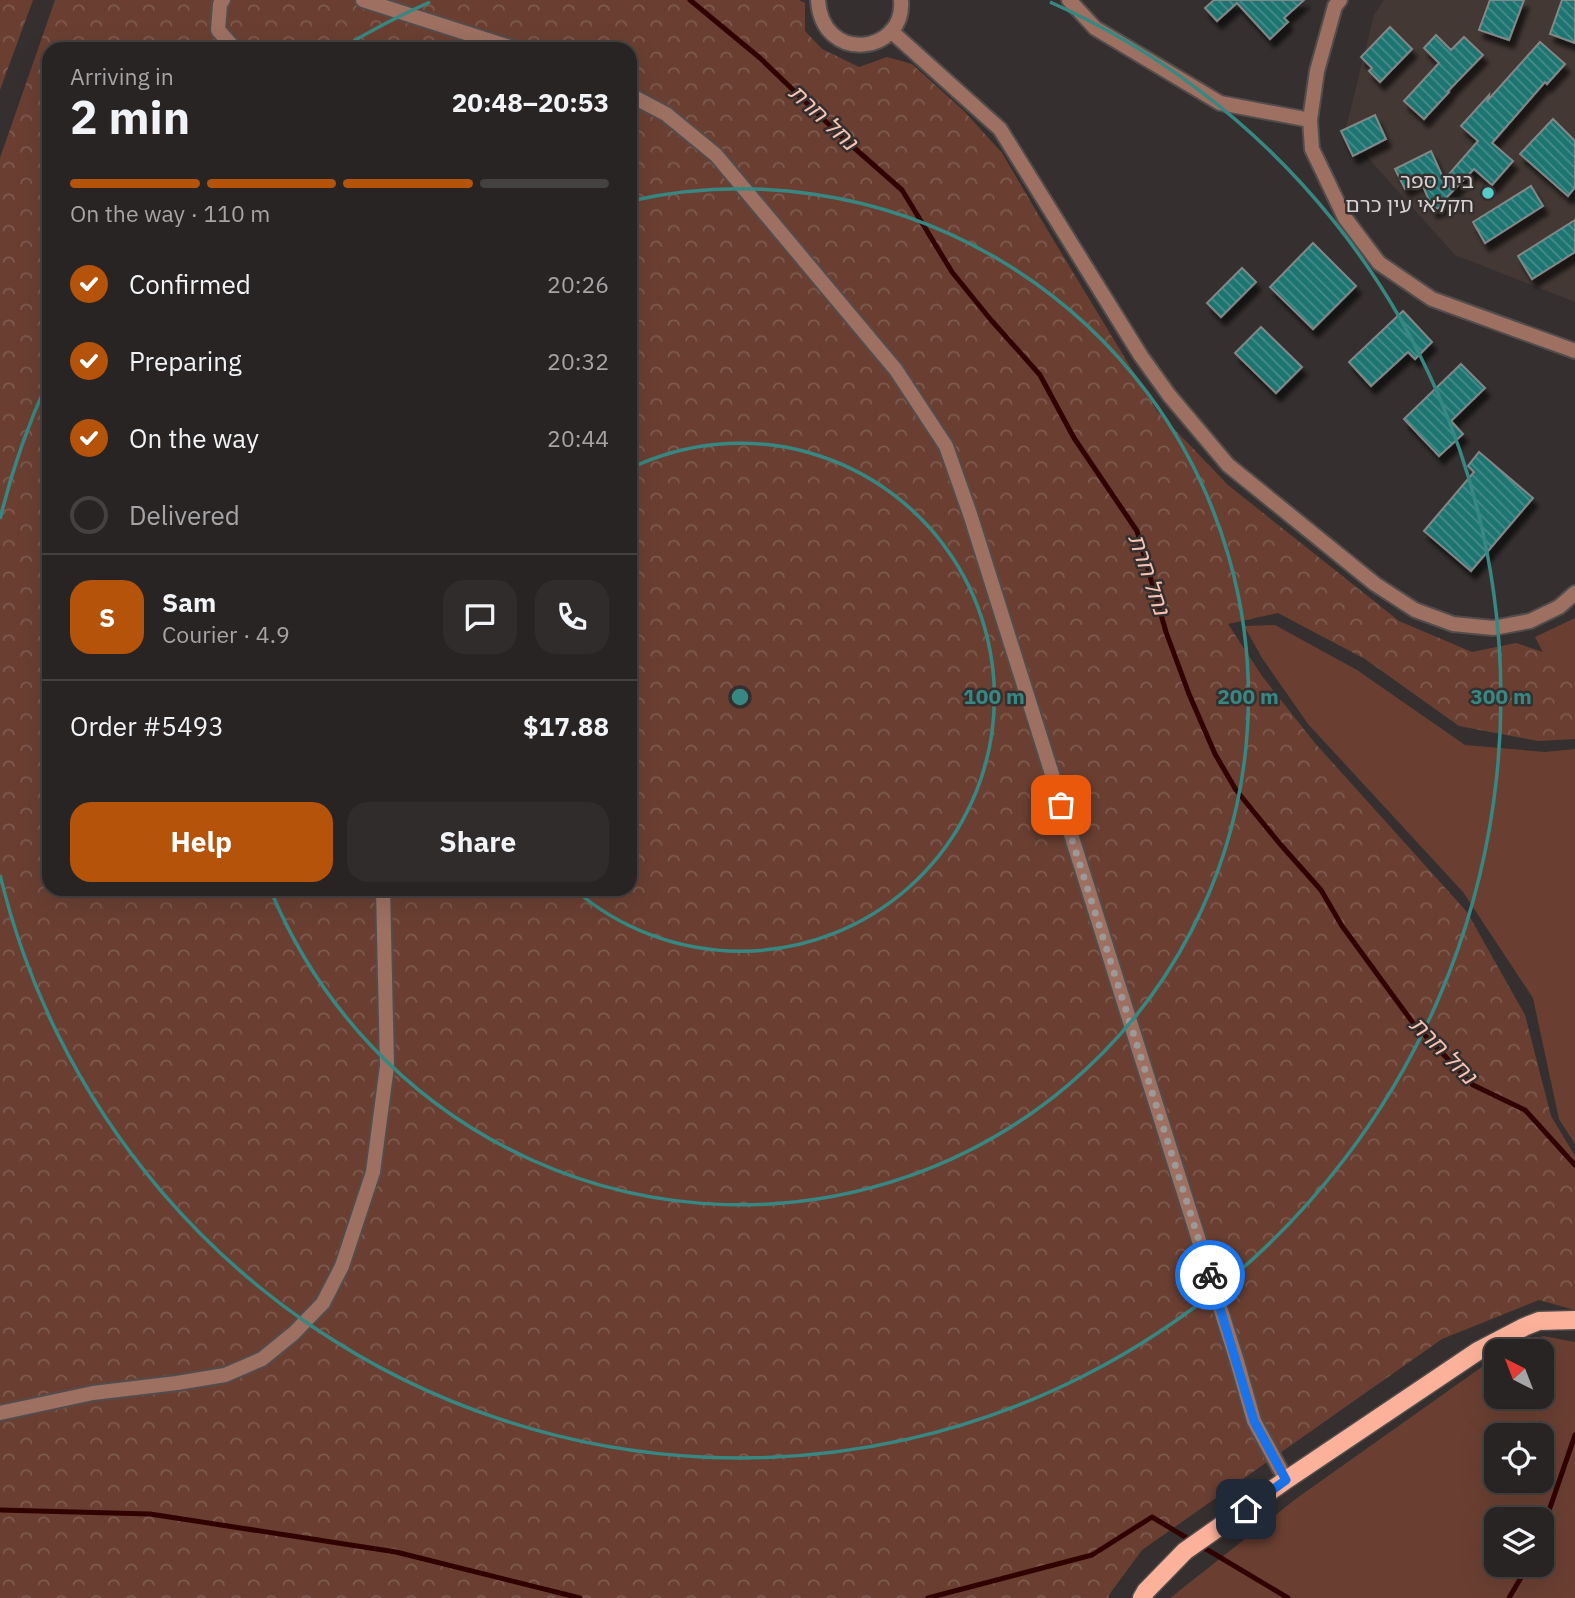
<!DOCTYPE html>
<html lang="en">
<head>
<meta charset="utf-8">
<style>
  :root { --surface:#282423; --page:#302c2b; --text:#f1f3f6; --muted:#a5a4a6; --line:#444141; --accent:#b45309 }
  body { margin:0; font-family:"IBM Plex Sans","Noto Sans Hebrew",sans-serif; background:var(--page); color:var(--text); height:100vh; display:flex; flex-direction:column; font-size:26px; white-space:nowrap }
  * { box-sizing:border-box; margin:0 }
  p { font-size:23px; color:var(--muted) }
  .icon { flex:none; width:38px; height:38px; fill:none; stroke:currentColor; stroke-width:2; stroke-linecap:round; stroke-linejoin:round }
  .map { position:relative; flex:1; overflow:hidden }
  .drawer { position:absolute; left:42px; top:42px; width:595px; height:854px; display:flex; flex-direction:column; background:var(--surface); border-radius:21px; box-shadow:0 7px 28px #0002,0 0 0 2px var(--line) }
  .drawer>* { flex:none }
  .needle { width:46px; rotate:318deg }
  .tools { position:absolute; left:1484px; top:1339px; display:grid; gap:14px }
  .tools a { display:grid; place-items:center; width:70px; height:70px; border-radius:14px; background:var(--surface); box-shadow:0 7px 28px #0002,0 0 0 2px var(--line); font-size:35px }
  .pin { position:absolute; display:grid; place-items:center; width:60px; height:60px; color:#fff; margin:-30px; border-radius:14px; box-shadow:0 4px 10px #0006 }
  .courier { position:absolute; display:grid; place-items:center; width:70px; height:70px; margin:-35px; border:5px solid #1a73e8; border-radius:50%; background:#fff; color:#222; box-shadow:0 2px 9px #0007 }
  .overview em { font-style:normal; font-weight:700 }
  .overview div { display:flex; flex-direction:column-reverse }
  .overview { display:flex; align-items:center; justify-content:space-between; height:119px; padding:0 28px }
  h1 { font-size:46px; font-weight:700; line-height:52px }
  .bar { display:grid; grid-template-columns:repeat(4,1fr); gap:10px 7px; align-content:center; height:84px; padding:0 28px }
  .bar i { height:9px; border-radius:5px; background:var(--line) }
  .bar .current { background:var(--accent) }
  .bar p { grid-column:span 4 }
  .line { display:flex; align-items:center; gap:18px; padding:0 28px; border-top:2px solid var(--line) }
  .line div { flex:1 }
  .round { display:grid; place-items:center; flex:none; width:74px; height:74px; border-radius:21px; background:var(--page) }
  ol { padding:0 28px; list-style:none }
  li { display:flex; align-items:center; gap:21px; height:77px }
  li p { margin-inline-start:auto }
  li .icon { padding:7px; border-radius:50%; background:var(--accent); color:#fff; stroke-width:4 }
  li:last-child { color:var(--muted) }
  li i { width:38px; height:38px; border:4px solid var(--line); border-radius:50% }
  .cta { display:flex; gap:14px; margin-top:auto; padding:14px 28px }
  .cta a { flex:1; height:80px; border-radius:21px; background:var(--accent); color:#fff; font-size:28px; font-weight:700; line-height:80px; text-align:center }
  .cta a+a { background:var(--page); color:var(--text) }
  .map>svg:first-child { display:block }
  .built { fill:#433834 }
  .green { fill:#6a3f32; fill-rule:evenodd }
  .forest { fill:url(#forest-crowns); fill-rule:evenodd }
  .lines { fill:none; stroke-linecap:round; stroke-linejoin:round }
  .stream { stroke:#310300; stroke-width:5 }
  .building { fill:url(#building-back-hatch); stroke:#818887; stroke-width:2; filter:url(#shadow) }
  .minor-casing { stroke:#524d4c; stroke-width:18 }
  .primary-casing { stroke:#524d4c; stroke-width:21 }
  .minor { stroke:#9d7061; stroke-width:14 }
  .primary { stroke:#fcb19a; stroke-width:18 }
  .done { stroke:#9d9998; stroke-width:7; stroke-dasharray:0 12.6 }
  .route { stroke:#1a73e8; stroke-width:9 }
  .ring { fill:none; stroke:#378882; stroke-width:3.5 }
  .poi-dot { fill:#54cdc8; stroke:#35302f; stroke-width:2.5 }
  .labels { text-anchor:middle; stroke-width:5; stroke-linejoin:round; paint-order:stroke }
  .poi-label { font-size:21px; fill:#d5d2d1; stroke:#35302f; text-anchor:end }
  .water-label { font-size:23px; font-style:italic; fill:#f7c2b2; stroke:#35302f }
  .centre { fill:#378882; stroke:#35302f; stroke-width:3.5 }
  .ring-label { font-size:21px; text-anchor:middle; font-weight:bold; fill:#378882; stroke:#35302f; stroke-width:5; stroke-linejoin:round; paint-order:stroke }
</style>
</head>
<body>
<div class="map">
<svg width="1575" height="1598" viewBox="0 0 1575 1598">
  <defs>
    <pattern id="forest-crowns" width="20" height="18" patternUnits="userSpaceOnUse" patternTransform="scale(1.75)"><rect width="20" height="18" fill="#6a3f32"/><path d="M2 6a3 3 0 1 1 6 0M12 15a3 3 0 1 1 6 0" fill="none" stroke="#7e5a4f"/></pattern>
    <pattern id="building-back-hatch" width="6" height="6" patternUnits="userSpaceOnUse" patternTransform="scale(1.75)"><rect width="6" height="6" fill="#1e7471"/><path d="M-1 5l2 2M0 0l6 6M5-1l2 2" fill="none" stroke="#488d8b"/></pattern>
    <filter id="shadow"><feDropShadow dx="4.5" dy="8" stdDeviation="2" flood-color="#0009"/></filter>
  </defs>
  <rect width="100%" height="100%" fill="#35302f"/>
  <path class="built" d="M1384,0h191v302l-120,-47 -110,-123 29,-117z"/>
  <path class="green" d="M1575,618v96l-40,-77z
    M1275,625l82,45 108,75 80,7 30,-3v395l-16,-25 -26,-121 -70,-106 -155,-168 -46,-66 -18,-32z
    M1543,1336l32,6v256h-405l127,-100 189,-134 10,-5v37h46v-45h-30zM1496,1435h46v45h-46zM1496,1519h46v45h-46z"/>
  <path class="forest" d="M0,0h33l-33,90z
    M55,0h744l6,3v28l17,18 37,18 28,-10 25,7 52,47 38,42 37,63 118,195 71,74 171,136 73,31 44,-9 51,17 8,31v48l-37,2 -79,-15 -94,-67 -87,-46 -50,11 34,52 52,66 153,170 58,103 26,101 24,40v154l-36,-10 -97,39 -300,211 -31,42 -3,6h-1108v-1440zM49,49h581v840h-581z"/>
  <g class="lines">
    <path class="stream" d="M690,0l70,58 83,80 59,52 50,82 39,48 49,55 34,63 63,93 29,101 23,62 26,60 21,36 44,54 41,46 21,36 71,97 60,62 52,25 50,55
      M0,1510l150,4 246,38 184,46
      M1542,1531l33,-96
      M1201,1546l87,52
      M928,1598l164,-43 60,-38 40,24
      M1509,1598l20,-34"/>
  </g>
  <path class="building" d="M1214,0h90l-20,18 4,4 -18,17 -33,-36 -20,18 -12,-13z
    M1490,0h34l-15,40 -30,-10z
    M1562,0h13v43l-25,-9z
    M1390,27l22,22 -32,33 -11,-11 3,-3 -11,-11z
    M1436,35l15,15 13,-13 19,18 -35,36 1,1 -25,27 -20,-18 35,-38 -15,-15z
    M1540,42l25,22 -18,20 -2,-2 -53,61 21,18 -21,24 -18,-16 -28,29 3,6 -16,6 -12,-29 -16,8 -10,-20 36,-18 13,29 34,-39 -17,-15 28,-31 -1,5z
    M1375,115l11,24 -33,17 -12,-25z
    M1553,119l22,22v46l-7,9 -48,-42z
    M1531,186l12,20 -58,37 -12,-21z
    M1575,220v32l-43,27 -14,-23z
    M1313,243l43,43 -43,43 -43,-42z
    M1242,268l14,14 -35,35 -14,-14z
    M1403,311l29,31 -17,17 -7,-7 -37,34 -22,-24z
    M1261,327l41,40 -26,26 -41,-40z
    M1461,364l24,24 -34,33 12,13 -24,22 -35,-37z
    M1479,452l54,46 -62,73 -47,-40 50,-59 -6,-6z"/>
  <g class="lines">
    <g class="minor-casing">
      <path id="minor" d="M223,0l-3,4 -2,26 17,19
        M363,0l153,49
        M818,0c4,65 88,54 83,0
        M1069,0l26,28 125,75 90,17
        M1340,0l-5,6 -18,65 -7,49 2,29 33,69 34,45 53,36 143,52
        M891,31l109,98 141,227 28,39 59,70 147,119 40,26 38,14 40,4 37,-7 29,-14 16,-14
        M630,95l36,19 50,41 180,215 50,76 24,68 267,847 17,60 32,59
        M0,1413l93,-20 84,-10 48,-8 37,-16 32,-26 29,-30 19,-37 31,-94 14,-106 -4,-177"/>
    </g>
    <g class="primary-casing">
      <path id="primary" d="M1142,1598l4,-7 39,-40 101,-71 192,-129 46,-24 15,-6 36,-1"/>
    </g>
    <use href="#minor" class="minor"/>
    <use href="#primary" class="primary"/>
  </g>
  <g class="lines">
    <path class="done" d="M1061,805l149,470"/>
    <path class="route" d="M1210,1275l44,146 32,59 -40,29"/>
  </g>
  <g class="ring">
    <path d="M631 468A254 254 0 1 1 575 890"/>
    <path d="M630 201A508 508 0 1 1 271 891"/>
    <path d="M0 519A761 761 0 0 1 48 381M342 48A761 761 0 0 1 430 2M1050 2A761 761 0 1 1 0 875"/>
  </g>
  <circle class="poi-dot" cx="1488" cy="193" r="7"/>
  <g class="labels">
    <g class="poi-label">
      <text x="1474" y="188">בית ספר<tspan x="1474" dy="24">חקלאי עין כרם</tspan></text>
    </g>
    <g class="water-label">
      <text transform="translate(823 117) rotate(43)" y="8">נחל חרת</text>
      <text transform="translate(1149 574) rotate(71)" y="8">נחל חרת</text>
      <text transform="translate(1443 1050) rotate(45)" y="8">נחל חרת</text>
    </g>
  </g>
  <circle cx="740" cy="697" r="10" class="centre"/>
  <g class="ring-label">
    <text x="994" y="704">100 m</text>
    <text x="1248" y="704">200 m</text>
    <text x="1501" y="704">300 m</text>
  </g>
</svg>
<div class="tools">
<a><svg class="needle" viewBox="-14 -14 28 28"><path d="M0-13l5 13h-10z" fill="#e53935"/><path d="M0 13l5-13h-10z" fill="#a5a4a6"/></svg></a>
<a><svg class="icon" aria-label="locate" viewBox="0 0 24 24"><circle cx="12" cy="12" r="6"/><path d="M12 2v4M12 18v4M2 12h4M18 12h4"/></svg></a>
<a><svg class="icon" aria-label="layers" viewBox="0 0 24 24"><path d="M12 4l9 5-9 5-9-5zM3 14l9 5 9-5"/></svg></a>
</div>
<div class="pin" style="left:1061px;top:805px;background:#ea580c"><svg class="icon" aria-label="bag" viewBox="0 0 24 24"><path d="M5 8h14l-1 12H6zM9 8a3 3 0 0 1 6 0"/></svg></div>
<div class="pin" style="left:1246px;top:1509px;background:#1f2937"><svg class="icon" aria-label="home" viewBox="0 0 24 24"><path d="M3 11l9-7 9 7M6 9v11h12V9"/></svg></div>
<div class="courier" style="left:1210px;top:1275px"><svg class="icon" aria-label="bike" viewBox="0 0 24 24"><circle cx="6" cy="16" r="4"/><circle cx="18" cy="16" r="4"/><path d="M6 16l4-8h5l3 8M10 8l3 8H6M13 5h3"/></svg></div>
<section class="drawer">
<div class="overview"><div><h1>2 min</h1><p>Arriving in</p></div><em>20:48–20:53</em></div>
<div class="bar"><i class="current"></i><i class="current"></i><i class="current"></i><i></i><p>On the way · 110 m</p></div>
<ol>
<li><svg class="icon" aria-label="check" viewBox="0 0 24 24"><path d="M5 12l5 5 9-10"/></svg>Confirmed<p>20:26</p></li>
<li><svg class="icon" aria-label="check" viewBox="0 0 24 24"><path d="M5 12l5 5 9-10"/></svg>Preparing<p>20:32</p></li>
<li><svg class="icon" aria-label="check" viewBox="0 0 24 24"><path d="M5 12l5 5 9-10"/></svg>On the way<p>20:44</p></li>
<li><i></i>Delivered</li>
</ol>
<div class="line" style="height:126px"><b class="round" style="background:var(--accent);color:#fff">S</b><div><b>Sam</b><p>Courier · 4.9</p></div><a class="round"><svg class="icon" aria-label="chat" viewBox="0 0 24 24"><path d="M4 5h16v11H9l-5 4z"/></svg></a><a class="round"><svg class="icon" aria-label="phone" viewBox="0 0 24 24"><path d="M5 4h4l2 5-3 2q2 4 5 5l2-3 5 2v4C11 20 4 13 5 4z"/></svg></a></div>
<div class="line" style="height:91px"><div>Order #5493</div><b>$17.88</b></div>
<div class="cta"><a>Help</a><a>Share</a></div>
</section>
</div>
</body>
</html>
